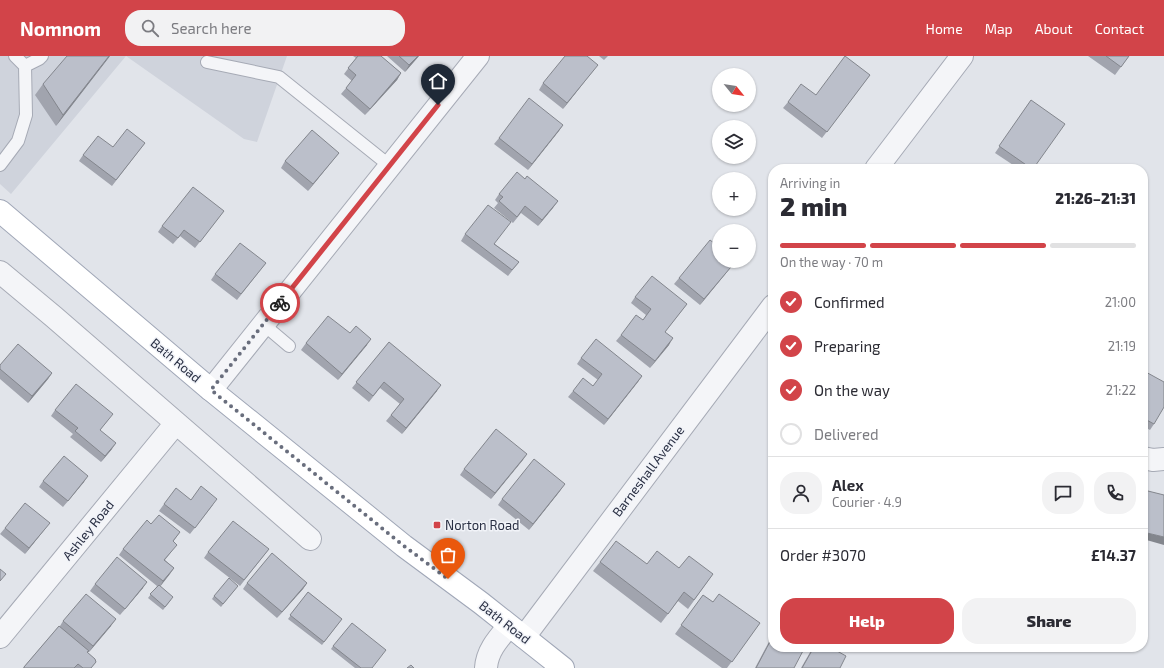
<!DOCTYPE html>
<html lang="en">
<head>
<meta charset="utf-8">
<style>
  :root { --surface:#fff; --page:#f2f2f3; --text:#2b2b33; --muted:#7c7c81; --line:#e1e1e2; --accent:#d24449 }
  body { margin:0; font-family:"Exo 2",sans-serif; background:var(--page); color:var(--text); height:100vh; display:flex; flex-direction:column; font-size:15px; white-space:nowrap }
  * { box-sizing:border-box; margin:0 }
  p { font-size:13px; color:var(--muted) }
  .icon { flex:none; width:22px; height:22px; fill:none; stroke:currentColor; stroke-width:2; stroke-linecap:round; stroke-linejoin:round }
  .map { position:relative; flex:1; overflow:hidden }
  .sheet { position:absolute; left:768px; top:108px; width:380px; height:488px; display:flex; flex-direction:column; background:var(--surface); border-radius:16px; box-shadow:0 1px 3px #0004 }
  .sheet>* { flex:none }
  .needle { width:26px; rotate:120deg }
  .controls { position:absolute; left:712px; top:12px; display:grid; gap:8px }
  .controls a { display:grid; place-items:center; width:44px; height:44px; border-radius:50%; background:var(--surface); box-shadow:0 1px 3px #0004; font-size:20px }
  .pin { position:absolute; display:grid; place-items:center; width:34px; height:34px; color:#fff; margin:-41px -17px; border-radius:50% 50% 50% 0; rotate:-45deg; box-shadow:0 0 4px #0007 }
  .pin .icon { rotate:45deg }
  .courier { position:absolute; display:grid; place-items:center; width:40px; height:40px; margin:-20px; border:3px solid #d24449; border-radius:50%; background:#fff; color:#222; box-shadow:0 1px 5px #0007 }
  .summary em { font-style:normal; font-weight:800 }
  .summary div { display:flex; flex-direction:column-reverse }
  .summary { display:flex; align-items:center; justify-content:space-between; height:68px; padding:0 12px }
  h1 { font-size:26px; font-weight:800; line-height:30px }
  .bar { display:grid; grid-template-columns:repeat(4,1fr); gap:6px 4px; align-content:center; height:48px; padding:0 12px }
  .bar i { height:5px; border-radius:3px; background:var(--line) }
  .bar .active { background:var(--accent) }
  .bar p { grid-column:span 4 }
  .line { display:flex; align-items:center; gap:10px; padding:0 12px; border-top:1px solid var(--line) }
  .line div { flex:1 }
  .round { display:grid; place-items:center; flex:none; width:42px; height:42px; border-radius:16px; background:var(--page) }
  ol { padding:0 12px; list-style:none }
  li { display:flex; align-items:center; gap:12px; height:44px }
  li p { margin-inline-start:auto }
  li .icon { padding:4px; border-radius:50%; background:var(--accent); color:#fff; stroke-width:4 }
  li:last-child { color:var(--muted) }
  li i { width:22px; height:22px; border:2px solid var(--line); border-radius:50% }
  .button { display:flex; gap:8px; margin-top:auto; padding:8px 12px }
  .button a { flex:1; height:46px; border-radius:16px; background:var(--accent); color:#fff; font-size:16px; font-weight:800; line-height:46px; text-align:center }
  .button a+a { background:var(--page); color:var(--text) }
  header { display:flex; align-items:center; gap:24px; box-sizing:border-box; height:56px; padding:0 20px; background:var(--accent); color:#fff }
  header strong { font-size:19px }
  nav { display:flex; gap:22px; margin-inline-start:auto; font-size:14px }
  .search { width:280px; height:36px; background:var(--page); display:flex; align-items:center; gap:10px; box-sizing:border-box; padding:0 14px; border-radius:16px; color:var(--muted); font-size:15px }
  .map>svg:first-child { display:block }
  .built { fill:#cfd3dc }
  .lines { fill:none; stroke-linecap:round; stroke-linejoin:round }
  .service-casing { stroke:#a6aab5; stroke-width:14 }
  .minor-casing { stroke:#a6aab5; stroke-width:24 }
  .primary-casing { stroke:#a0a7b7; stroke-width:24 }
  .service { stroke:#f4f5f8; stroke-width:12 }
  .minor { stroke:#f4f5f8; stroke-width:22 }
  .primary { stroke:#fff; stroke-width:22 }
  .wall { fill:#a1a4ae }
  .shaded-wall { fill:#83868d }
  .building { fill:#bbbfca; stroke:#83868d }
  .done { stroke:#696e7d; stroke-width:4; stroke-dasharray:0 7.2 }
  .route { stroke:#d24449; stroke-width:5 }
  .poi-dot { fill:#d24449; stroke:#f1f3f8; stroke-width:1.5 }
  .labels { text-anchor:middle; stroke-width:3; stroke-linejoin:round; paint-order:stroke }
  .street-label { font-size:13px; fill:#292f43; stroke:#f1f3f8 }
  .poi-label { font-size:13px; fill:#292f43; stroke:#f1f3f8; text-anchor:start }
</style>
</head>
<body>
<header>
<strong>Nomnom</strong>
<div class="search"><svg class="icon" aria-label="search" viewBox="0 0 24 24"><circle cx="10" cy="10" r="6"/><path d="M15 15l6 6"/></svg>Search here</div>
<nav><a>Home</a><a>Map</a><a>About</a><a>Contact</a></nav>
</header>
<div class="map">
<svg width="1164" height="612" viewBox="0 0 1164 612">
  <rect width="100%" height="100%" fill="#e1e4ea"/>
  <path class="built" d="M0,0h287l-30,86 -13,-3 -118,-83 -115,138 -11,-10z"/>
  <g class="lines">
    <g class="service-casing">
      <path id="service" d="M207,6l72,15 111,89
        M25,10l14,-7 3,-3
        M0,109l18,-24 8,-26 -1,-49 -10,-10
        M263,268l26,22"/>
    </g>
    <g class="minor-casing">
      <path id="minor" d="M876,113l86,-113
        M0,216l54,45 256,222
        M211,334l267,-334
        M1143,402l10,2 11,-1
        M0,581l176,-214
        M524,581l249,-331
        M486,612c1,-17 12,-29 23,-42"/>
    </g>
    <g class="primary-casing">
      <path id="primary" d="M0,155l211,179 193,156 77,57 82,65"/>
    </g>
    <use href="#service" class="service"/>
    <use href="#minor" class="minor"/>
    <use href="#primary" class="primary"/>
  </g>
  <path class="wall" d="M110,0l-54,70 -21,-31 8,-11z
    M353,0h28l20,17 -4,7 -32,35 -24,-21 11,-13 -8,-7 12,-16z
    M387,0h32l-14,16z
    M599,0h9l-4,4z
    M1088,0h41l-14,19z
    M593,15l-30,38 -24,-19 4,-7z
    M870,19l-48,63 -39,-30 5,-6 28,-7z
    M1031,44l2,69h-14l-24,-16z
    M563,69l-35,45 -34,-26 5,-6z
    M145,87l-33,43 -33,-25 4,-6 30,-8z
    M339,97l-5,6 -26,32 -27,-23 4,-7z
    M525,123l33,22 -20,25 -17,-13 -8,10 -19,-15 4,-5 -3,-3 4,-6z
    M224,155l-29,37 -15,-12 -7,8 -15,-12 4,-6z
    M465,178l30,10 24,18 -11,14 -47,-35z
    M266,207l-29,37 -26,-20 4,-6z
    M731,211l-31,38 -26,-21 5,-6z
    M635,241l52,7 -22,28 4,13 -19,23 -34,-27 5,-6 22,-15 3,-5 -15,-12z
    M350,277l17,12 -29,35 -37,-30 5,-7z
    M389,286l48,49 -35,43 -16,-13 14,-17 -20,-16 -11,14 -17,-14z
    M581,302l61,18 -38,49 -36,-28 5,-6 20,-5 5,-6 -21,-16z
    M0,309l52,8 -4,6 -20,24 -28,-24z
    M1143,316l11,52 -4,6 -7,-4z
    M55,354l53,10 -8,10 12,19 -11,13 -31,-25 3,-3 -22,-18z
    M527,398l-36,45 -31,-24 4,-6z
    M43,425l41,1 -21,25 -24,-20z
    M560,435l-31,39 -31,-25 4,-6z
    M191,444l22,5 -23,29 -31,-23 5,-7z
    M151,468l29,8 -7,10 -1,9 -7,9 9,8 -14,18 11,14 -8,10 -15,-12 9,-12 -38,-31 4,-6z
    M5,472l40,1 -20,25 -25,-20z
    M269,493l-29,37 -36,-28 4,-6z
    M600,506l47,2 66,10 -25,35 -10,-8 -17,22 -68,-52z
    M247,527h60l-4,6 -26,29 -34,-29z
    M95,528l48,4 -23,27 -30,-24z
    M238,530l-17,21 -9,-8 2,-3z
    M308,536l34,27 -20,26 -34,-26z
    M703,539l10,7 47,21 -33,45h-5l-47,-34z
    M63,565l48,5 -22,26h-2l9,10 -5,6h-68l36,-42h1z
    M773,578v13l21,21h-39z
    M333,590l39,22h-17l-24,-19z
    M813,591h17l10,21h-39z"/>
  <path class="shaded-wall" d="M109,0h1l-54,70 7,-11z
    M418,0h1l-14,16 4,-7z
    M598,9l-5,6 -30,38 4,-6z
    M401,17l-4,7 -32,35 5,-6z
    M563,69l-4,6 -31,39 4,-6z
    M339,97l-5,6 -26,32 5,-7z
    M558,145l-5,7 -15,18 4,-6z
    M736,205l-5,6 -31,38 4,-6z
    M673,282l-4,7 -19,23 5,-7z
    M371,283l-4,6 -29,35 4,-6z
    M52,317l-4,6 -20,24 4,-7z
    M642,320l-4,6 -34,43 4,-6z
    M441,329l-4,6 -35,43 4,-6z
    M116,387l-4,6 -11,13 4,-6z
    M527,398l-4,6 -32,39 4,-6z
    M88,420l-4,6 -21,25 5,-6z
    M565,428l-5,7 -31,39 4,-6z
    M50,467l-5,6 -20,25 4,-6z
    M1143,476l21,5v8l-21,-6z
    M174,512l-4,6 -11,14 4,-7z
    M147,526l-4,6 -23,27 5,-6z
    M307,527l-4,6 -26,29 5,-6z
    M116,563l-5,7 -22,26 4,-6z"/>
  <path class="building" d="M67,0h42l-46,59 -20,-31z
    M358,0h23l20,17 -31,36 -24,-21 10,-13 -8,-7z
    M399,0h19l-9,9z
    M565,0h22l11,9 -31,38 -24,-20z
    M845,0l25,19 -43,57 -39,-30 13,-18 15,11z
    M1106,0h23l-8,11z
    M529,42l34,27 -31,39 -33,-26z
    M1031,44l34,24 -32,45h-1l-33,-23z
    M127,73l18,14 -29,37 -33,-25 15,-19 15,11z
    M312,74l27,23 -26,31 -28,-23z
    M517,116l8,7 2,-3 31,25 -16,19 -17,-14 -8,11 -18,-16 4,-4 -4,-3z
    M193,131l31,24 -24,31 -16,-12 -6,8 -16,-12z
    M488,149l23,17 -17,22 25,18 -7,8 -47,-36z
    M710,184l9,7v14h17l-32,38 -25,-21z
    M240,187l26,20 -25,31 -26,-20z
    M652,220l35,28 -22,28 8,6 -18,23 -34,-26 15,-20 7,5 8,-11 -16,-12z
    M328,260l22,17 6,-7 15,13 -29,35 -36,-31z
    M596,283l46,37 -34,43 -35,-28 10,-13 10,8 9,-12 -21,-16z
    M389,286l52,43 -35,43 -15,-13 13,-16 -20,-17 -11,14 -17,-14z
    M18,288l34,29 -20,23 -32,-27v-4z
    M1144,315l20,11v25l-10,17 -11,-6v-45z
    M76,328l37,30 -13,16 16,13 -11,13 -30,-25 3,-3 -23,-18z
    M496,373l31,25 -32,39 -31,-24z
    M64,400l24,20 -20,25 -25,-20z
    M534,403l31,25 -32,40 -31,-25z
    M201,430l16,13 -22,29 -31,-24 12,-16 15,12z
    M1144,434l20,5v42l-21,-5v-37z
    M25,447l25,20 -21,25 -24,-20z
    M159,459l21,17 -7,9 4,4 -13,15 10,8 -11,13 -40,-32 24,-29 4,4z
    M233,465l36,28 -25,31 -36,-28z
    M616,485l31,23 10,-13 22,17 10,-12 24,18 -19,26 -10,-8 -16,22 -68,-52z
    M272,497l35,30 -25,29 -35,-29z
    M117,501l30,25 -22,27 -30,-25z
    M0,513l6,5 -6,7z
    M229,522l9,8 -15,18 -9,-8z
    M159,529l14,12 -8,10 -15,-13z
    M308,536l34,27 -18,23 -34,-27z
    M86,538l30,25 -23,27 -30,-25z
    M719,538l41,29 -28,39 -51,-37 22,-30 10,7z
    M352,567l34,27 -14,18h-11l-28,-22z
    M59,570l30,25 -2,1 8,7 1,3 -5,6h-8l-5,-4 -4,4h-50v-1z
    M773,580v11h32l-11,21h-38z
    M814,591h16l16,9 -6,12h-38z
    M411,609l3,3h-7z"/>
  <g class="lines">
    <path class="done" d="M280,247l-69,87 193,156 44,33"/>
    <path class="route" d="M280,247l158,-198"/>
  </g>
  <rect class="poi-dot" x="433" y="465" width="8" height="8" rx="2"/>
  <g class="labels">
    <g class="street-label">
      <text transform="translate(176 304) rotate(40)" y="5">Bath Road</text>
      <text transform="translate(648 415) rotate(-53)" y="5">Barneshall Avenue</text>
      <text transform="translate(88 474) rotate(-51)" y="5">Ashley Road</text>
      <text transform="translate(505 566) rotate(38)" y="5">Bath Road</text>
    </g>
    <g class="poi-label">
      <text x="445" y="474">Norton Road</text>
    </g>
  </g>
</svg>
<div class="controls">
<a><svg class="needle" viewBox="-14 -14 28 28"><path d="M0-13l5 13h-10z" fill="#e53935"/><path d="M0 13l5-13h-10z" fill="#7c7c81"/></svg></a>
<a><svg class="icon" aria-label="layers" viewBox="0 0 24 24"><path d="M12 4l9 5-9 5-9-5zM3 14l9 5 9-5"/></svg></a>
<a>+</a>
<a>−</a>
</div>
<div class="pin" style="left:448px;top:523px;background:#ea580c"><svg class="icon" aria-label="bag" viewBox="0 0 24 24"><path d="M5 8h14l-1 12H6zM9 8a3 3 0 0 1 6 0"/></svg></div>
<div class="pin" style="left:438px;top:49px;background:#1f2937"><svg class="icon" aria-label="home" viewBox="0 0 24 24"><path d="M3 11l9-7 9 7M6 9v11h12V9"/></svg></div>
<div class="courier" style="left:280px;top:247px"><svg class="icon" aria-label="bike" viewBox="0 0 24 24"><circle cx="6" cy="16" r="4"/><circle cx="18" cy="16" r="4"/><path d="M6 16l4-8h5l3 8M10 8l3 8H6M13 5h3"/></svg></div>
<section class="sheet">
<div class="summary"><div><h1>2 min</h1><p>Arriving in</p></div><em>21:26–21:31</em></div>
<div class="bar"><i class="active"></i><i class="active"></i><i class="active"></i><i></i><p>On the way · 70 m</p></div>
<ol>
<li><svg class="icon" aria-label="check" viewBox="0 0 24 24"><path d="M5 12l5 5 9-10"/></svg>Confirmed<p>21:00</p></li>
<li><svg class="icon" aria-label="check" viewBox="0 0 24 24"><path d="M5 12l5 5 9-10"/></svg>Preparing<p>21:19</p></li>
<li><svg class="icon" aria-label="check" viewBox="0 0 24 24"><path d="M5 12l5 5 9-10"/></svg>On the way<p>21:22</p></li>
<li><i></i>Delivered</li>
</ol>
<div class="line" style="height:72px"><a class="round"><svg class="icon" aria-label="person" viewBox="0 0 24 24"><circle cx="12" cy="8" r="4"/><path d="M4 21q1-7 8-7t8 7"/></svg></a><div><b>Alex</b><p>Courier · 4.9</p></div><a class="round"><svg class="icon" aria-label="chat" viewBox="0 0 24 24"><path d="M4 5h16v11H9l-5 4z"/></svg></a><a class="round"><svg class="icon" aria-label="phone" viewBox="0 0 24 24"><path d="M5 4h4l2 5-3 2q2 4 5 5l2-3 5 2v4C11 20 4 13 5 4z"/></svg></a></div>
<div class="line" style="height:52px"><div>Order #3070</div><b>£14.37</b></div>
<div class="button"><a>Help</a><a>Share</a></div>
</section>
</div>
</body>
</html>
